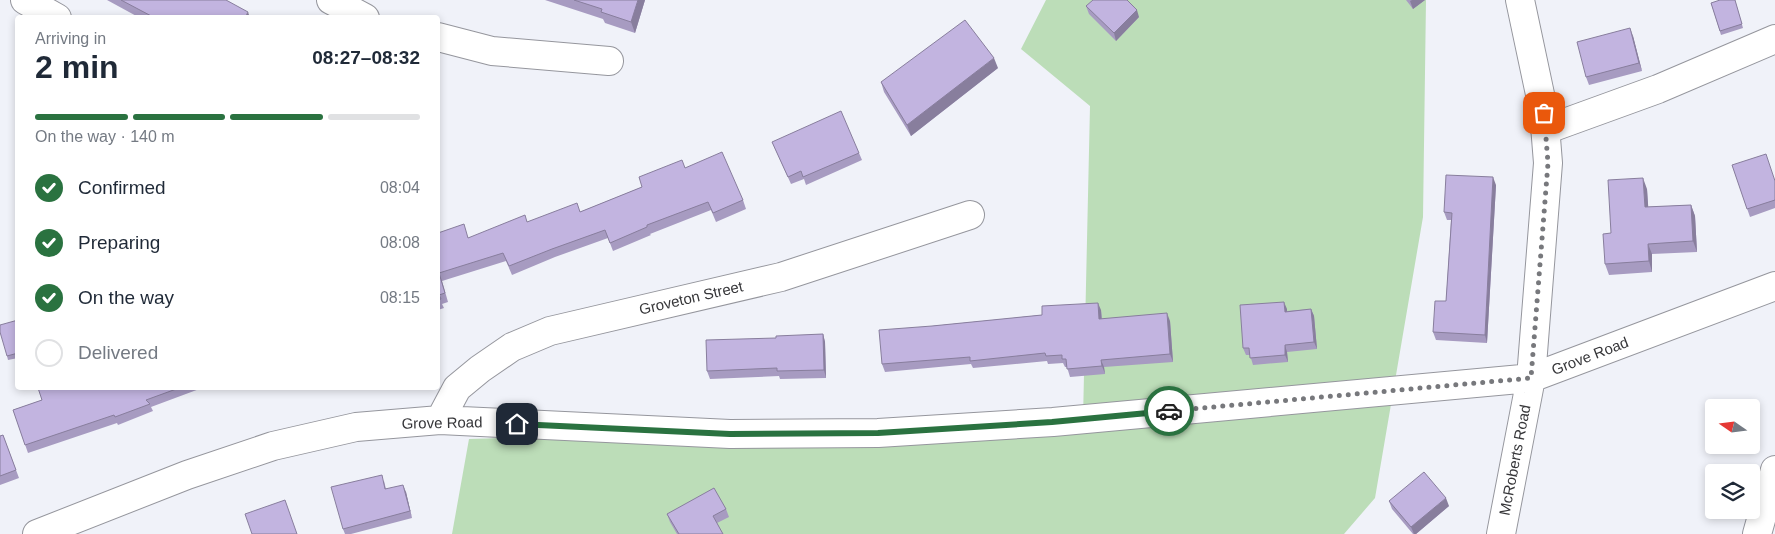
<!DOCTYPE html>
<html lang="en">
<head>
<meta charset="utf-8">
<style>
  :root { --surface:#fff; --page:#f2f2f3; --text:#1f2937; --muted:#747a83; --line:#e0e1e3; --accent:#2a7240 }
  body { margin:0; font-family:Helvetica,sans-serif; background:var(--page); color:var(--text); height:100vh; display:flex; flex-direction:column; font-size:19px; white-space:nowrap }
  * { box-sizing:border-box; margin:0 }
  p { font-size:16px; color:var(--muted) }
  .icon { flex:none; width:28px; height:28px; fill:none; stroke:currentColor; stroke-width:2; stroke-linecap:round; stroke-linejoin:round }
  .map { position:relative; flex:1; overflow:hidden }
  .sheet { position:absolute; left:15px; top:15px; width:425px; height:375px; display:flex; flex-direction:column; background:var(--surface); border-radius:5px; box-shadow:0 2px 8px #0003 }
  .sheet>* { flex:none }
  .needle { width:32px; rotate:284deg }
  .controls { position:absolute; left:1705px; top:399px; display:grid; gap:10px }
  .controls a { display:grid; place-items:center; width:55px; height:55px; border-radius:5px; background:var(--surface); box-shadow:0 2px 8px #0003; font-size:25px }
  .pin { position:absolute; display:grid; place-items:center; width:42px; height:42px; color:#fff; margin:-21px; border-radius:10px; box-shadow:0 2px 8px #0006 }
  .courier { position:absolute; display:grid; place-items:center; width:50px; height:50px; margin:-25px; border:4px solid #2a7240; border-radius:50%; background:#fff; color:#222; box-shadow:0 1px 6px #0007 }
  .headline em { font-style:normal; font-weight:700 }
  .headline div { display:flex; flex-direction:column-reverse }
  .headline { display:flex; align-items:center; justify-content:space-between; height:85px; padding:0 20px }
  h1 { font-size:32px; font-weight:700; line-height:38px }
  .bar { display:grid; grid-template-columns:repeat(4,1fr); gap:8px 5px; align-content:center; height:60px; padding:0 20px }
  .bar i { height:6px; border-radius:4px; background:var(--line) }
  .bar .on { background:var(--accent) }
  .bar p { grid-column:span 4 }
  ol { padding:0 20px; list-style:none }
  li { display:flex; align-items:center; gap:15px; height:55px }
  li p { margin-inline-start:auto }
  li .icon { padding:5px; border-radius:50%; background:var(--accent); color:#fff; stroke-width:4 }
  li:last-child { color:var(--muted) }
  li i { width:28px; height:28px; border:2px solid var(--line); border-radius:50% }
  .map>svg:first-child { display:block }
  .green { fill:#bcddb8 }
  .lines { fill:none; stroke-linecap:round; stroke-linejoin:round }
  .minor-casing { stroke:#95969d; stroke-width:30 }
  .minor { stroke:#fff; stroke-width:28 }
  .wall { fill:#a79bc1 }
  .shaded-wall { fill:#887e9d }
  .building { fill:#c2b4e0; stroke:#887e9d }
  .done { stroke:#77787c; stroke-width:5; stroke-dasharray:0 9 }
  .route { stroke:#2a7240; stroke-width:6 }
  .labels { text-anchor:middle; stroke-width:4.5; stroke-linejoin:round; paint-order:stroke }
  .street-label { font-size:15px; fill:#363639; stroke:#fff }
</style>
</head>
<body>
<div class="map">
<svg width="1775" height="534" viewBox="0 0 1775 534">
  <rect width="100%" height="100%" fill="#f0f2f9"/>
  <path class="green" d="M1046,0h380l-3,217 -48,281 -31,36h-892l17,-95 614,-20 7,-313 -69,-57z"/>
  <g class="lines">
    <g class="minor-casing">
      <path id="minor" d="M25,0l32,18
        M331,0l34,18
        M438,37l54,14 117,10
        M1545,130l113,-41 117,-50
        M440,420l17,-32 23,-19 32,-22 38,-16 231,-54 189,-62
        M37,534l150,-59 86,-29 83,-19 84,-7 290,14 148,-1 175,-11 478,-44 244,-92
        M1501,534l30,-156 17,-215 -4,-50 -24,-113
        M1757,534l18,-64"/>
    </g>
    <use href="#minor" class="minor"/>
  </g>
  <path class="wall" d="M107,0h119l24,18h-110z
    M545,0h100l-10,33 -30,-10 -2,-4z
    M1406,0h19l-12,9z
    M1735,0l8,28 -22,7 -10,-32z
    M1086,6l53,11 -23,24 -27,-27z
    M1633,36l9,35 -53,14 -3,-8z
    M998,68l-87,68 -27,-44 -3,-10z
    M772,142l87,11 3,7 -56,25 -2,-6 -13,5z
    M1732,165l43,16v27l-25,9z
    M685,168l58,32 3,9 -30,13 -5,-12 -61,24 1,1 -38,16 -5,-13 -53,19 -43,18 -6,-14 -64,20 6,21 -6,2 2,4 -6,2v-77l30,5 59,-16 53,-10 62,-25z
    M1496,185l-9,158 -51,-3 -3,-8 13,-31 5,-81h-4l-3,-8z
    M1647,189l1,18 43,-2 4,11 2,36 -45,2v18l-43,3 -4,-11 6,-31z
    M1287,309v2l24,-2 3,7 3,33 -30,3 1,10 -35,3 -3,-10h-4l-3,-7z
    M1101,310l1,9 68,2 3,41 -69,5 1,7 -35,3 -3,-10h-2l-2,-4 -15,1 -1,-3 -74,7 -2,-4 -86,8 -3,-8 50,-38 110,-11z
    M18,320v38l-10,2 -1,-4z
    M823,334l2,8 1,36 -46,1 -1,-3 -69,3 -3,-8 69,-33z
    M39,388h163l-51,19 2,4 -35,14 -1,-2 -89,30 -15,-43 29,-10z
    M3,435l16,43 -19,7v-49z
    M384,481l2,8 20,3 6,26 -61,16h-6l-2,-5z
    M1389,501l60,5 -33,28h-3l-21,-25z
    M726,509l3,8 -12,6 6,11h-46l-7,-12 -3,-8z"/>
  <path class="shaded-wall" d="M638,0h7l-10,33 -4,-11z
    M1412,0h13l-12,9 -3,-8z
    M1137,10l2,7 -23,24 -2,-8z
    M248,12l2,6h-5z
    M1630,28l3,8 9,35 -3,-8z
    M994,58l4,10 -87,68 -4,-11z
    M1493,177l3,8 -9,158 -2,-8z
    M1643,178l4,11 2,29 -4,-11z
    M1691,205l4,11 2,36 -4,-11z
    M1648,244l4,10v18l-3,-11z
    M1284,302l3,7v10l-2,-7z
    M1098,303l3,7 1,16 -3,-7z
    M1311,309l3,7 3,33 -3,-7z
    M1167,313l3,8 3,41 -3,-8z
    M823,334l2,8 1,36 -2,-8z
    M1285,345l2,7 1,10 -3,-7z
    M1101,360l3,7 1,7 -3,-8z
    M403,485l3,7 6,26 -2,-7z
    M1446,498l3,8 -33,28h-2l-3,-7z"/>
  <path class="building" d="M121,0h105l22,12 -3,6h-90z
    M574,0h64l-7,22 -30,-10 1,-3z
    M1093,0h34l10,10 -23,23 -28,-27z
    M1720,0h15l7,24 -22,7 -9,-28z
    M965,20l29,38 -87,67 -26,-43z
    M1630,28l9,35 -53,14 -9,-35z
    M841,111l18,42 -56,24 -2,-6 -13,6 -16,-35z
    M722,152l21,48 -30,13 -5,-11 -61,23v2l-37,16 -5,-13 -53,19 -43,17 -6,-13 -64,20 6,20 -6,2 2,4 -3,1v-67l26,-9 4,14 57,-23 2,7 50,-19 3,9 62,-25 -3,-10 43,-17 3,8z
    M1766,154l9,27v19l-28,9 -15,-44z
    M1446,175l47,2 -8,158 -52,-3 2,-31h11l6,-88 -8,-1z
    M1643,178l2,29 46,-2 2,36 -45,3 1,17 -44,3 -2,-30 8,-1 -3,-53z
    M1284,302l1,10 26,-3 3,33 -29,3v10l-35,3 -1,-10h-6l-3,-43z
    M1098,303l1,16 68,-6 3,41 -69,6 1,6 -35,3 -1,-10h-4v-4l-16,1 -1,-3 -75,8v-4l-88,7 -3,-34 53,-4 110,-11v-9z
    M18,320v33l-11,3 -7,-24v-7z
    M823,334l1,36 -47,1v-3l-70,3 -1,-31 70,-2v-2z
    M38,388h141l-33,12 4,4 -35,13 -1,-2 -89,30 -12,-35 29,-10z
    M3,435l13,35 -16,6v-40z
    M1424,472l22,26 -35,29 -22,-26z
    M382,475l3,14 18,-4 7,26 -67,18 -12,-42z
    M714,488l12,21 -13,7 10,18h-44l-12,-20z
    M285,500l12,34h-45l-7,-20z"/>
  <g class="lines">
    <path class="done" d="M1169,411l362,-33 17,-215 -4,-50"/>
    <path class="route" d="M517,424l213,10 148,-1 174,-11 117,-11"/>
  </g>
  <g class="labels">
    <g class="street-label">
      <text transform="translate(691 298) rotate(-13)" y="5">Groveton Street</text>
      <text transform="translate(1590 356) rotate(-21)" y="5">Grove Road</text>
      <text transform="translate(442 423) rotate(-1)" y="5">Grove Road</text>
      <text transform="translate(1515 460) rotate(-79)" y="5">McRoberts Road</text>
    </g>
  </g>
</svg>
<div class="controls">
<a><svg class="needle" viewBox="-14 -14 28 28"><path d="M0-13l5 13h-10z" fill="#e53935"/><path d="M0 13l5-13h-10z" fill="#747a83"/></svg></a>
<a><svg class="icon" aria-label="layers" viewBox="0 0 24 24"><path d="M12 4l9 5-9 5-9-5zM3 14l9 5 9-5"/></svg></a>
</div>
<div class="pin" style="left:1544px;top:113px;background:#ea580c"><svg class="icon" aria-label="bag" viewBox="0 0 24 24"><path d="M5 8h14l-1 12H6zM9 8a3 3 0 0 1 6 0"/></svg></div>
<div class="pin" style="left:517px;top:424px;background:#1f2937"><svg class="icon" aria-label="home" viewBox="0 0 24 24"><path d="M3 11l9-7 9 7M6 9v11h12V9"/></svg></div>
<div class="courier" style="left:1169px;top:411px"><svg class="icon" aria-label="car" viewBox="0 0 24 24"><path d="M5 17H2v-5l4-1 3-4h7l3 4 3 1v5h-3M9 17h6M6 11h13"/><circle cx="7" cy="17" r="2"/><circle cx="17" cy="17" r="2"/></svg></div>
<section class="sheet">
<div class="headline"><div><h1>2 min</h1><p>Arriving in</p></div><em>08:27–08:32</em></div>
<div class="bar"><i class="on"></i><i class="on"></i><i class="on"></i><i></i><p>On the way · 140 m</p></div>
<ol>
<li><svg class="icon" aria-label="check" viewBox="0 0 24 24"><path d="M5 12l5 5 9-10"/></svg>Confirmed<p>08:04</p></li>
<li><svg class="icon" aria-label="check" viewBox="0 0 24 24"><path d="M5 12l5 5 9-10"/></svg>Preparing<p>08:08</p></li>
<li><svg class="icon" aria-label="check" viewBox="0 0 24 24"><path d="M5 12l5 5 9-10"/></svg>On the way<p>08:15</p></li>
<li><i></i>Delivered</li>
</ol>
</section>
</div>
</body>
</html>
